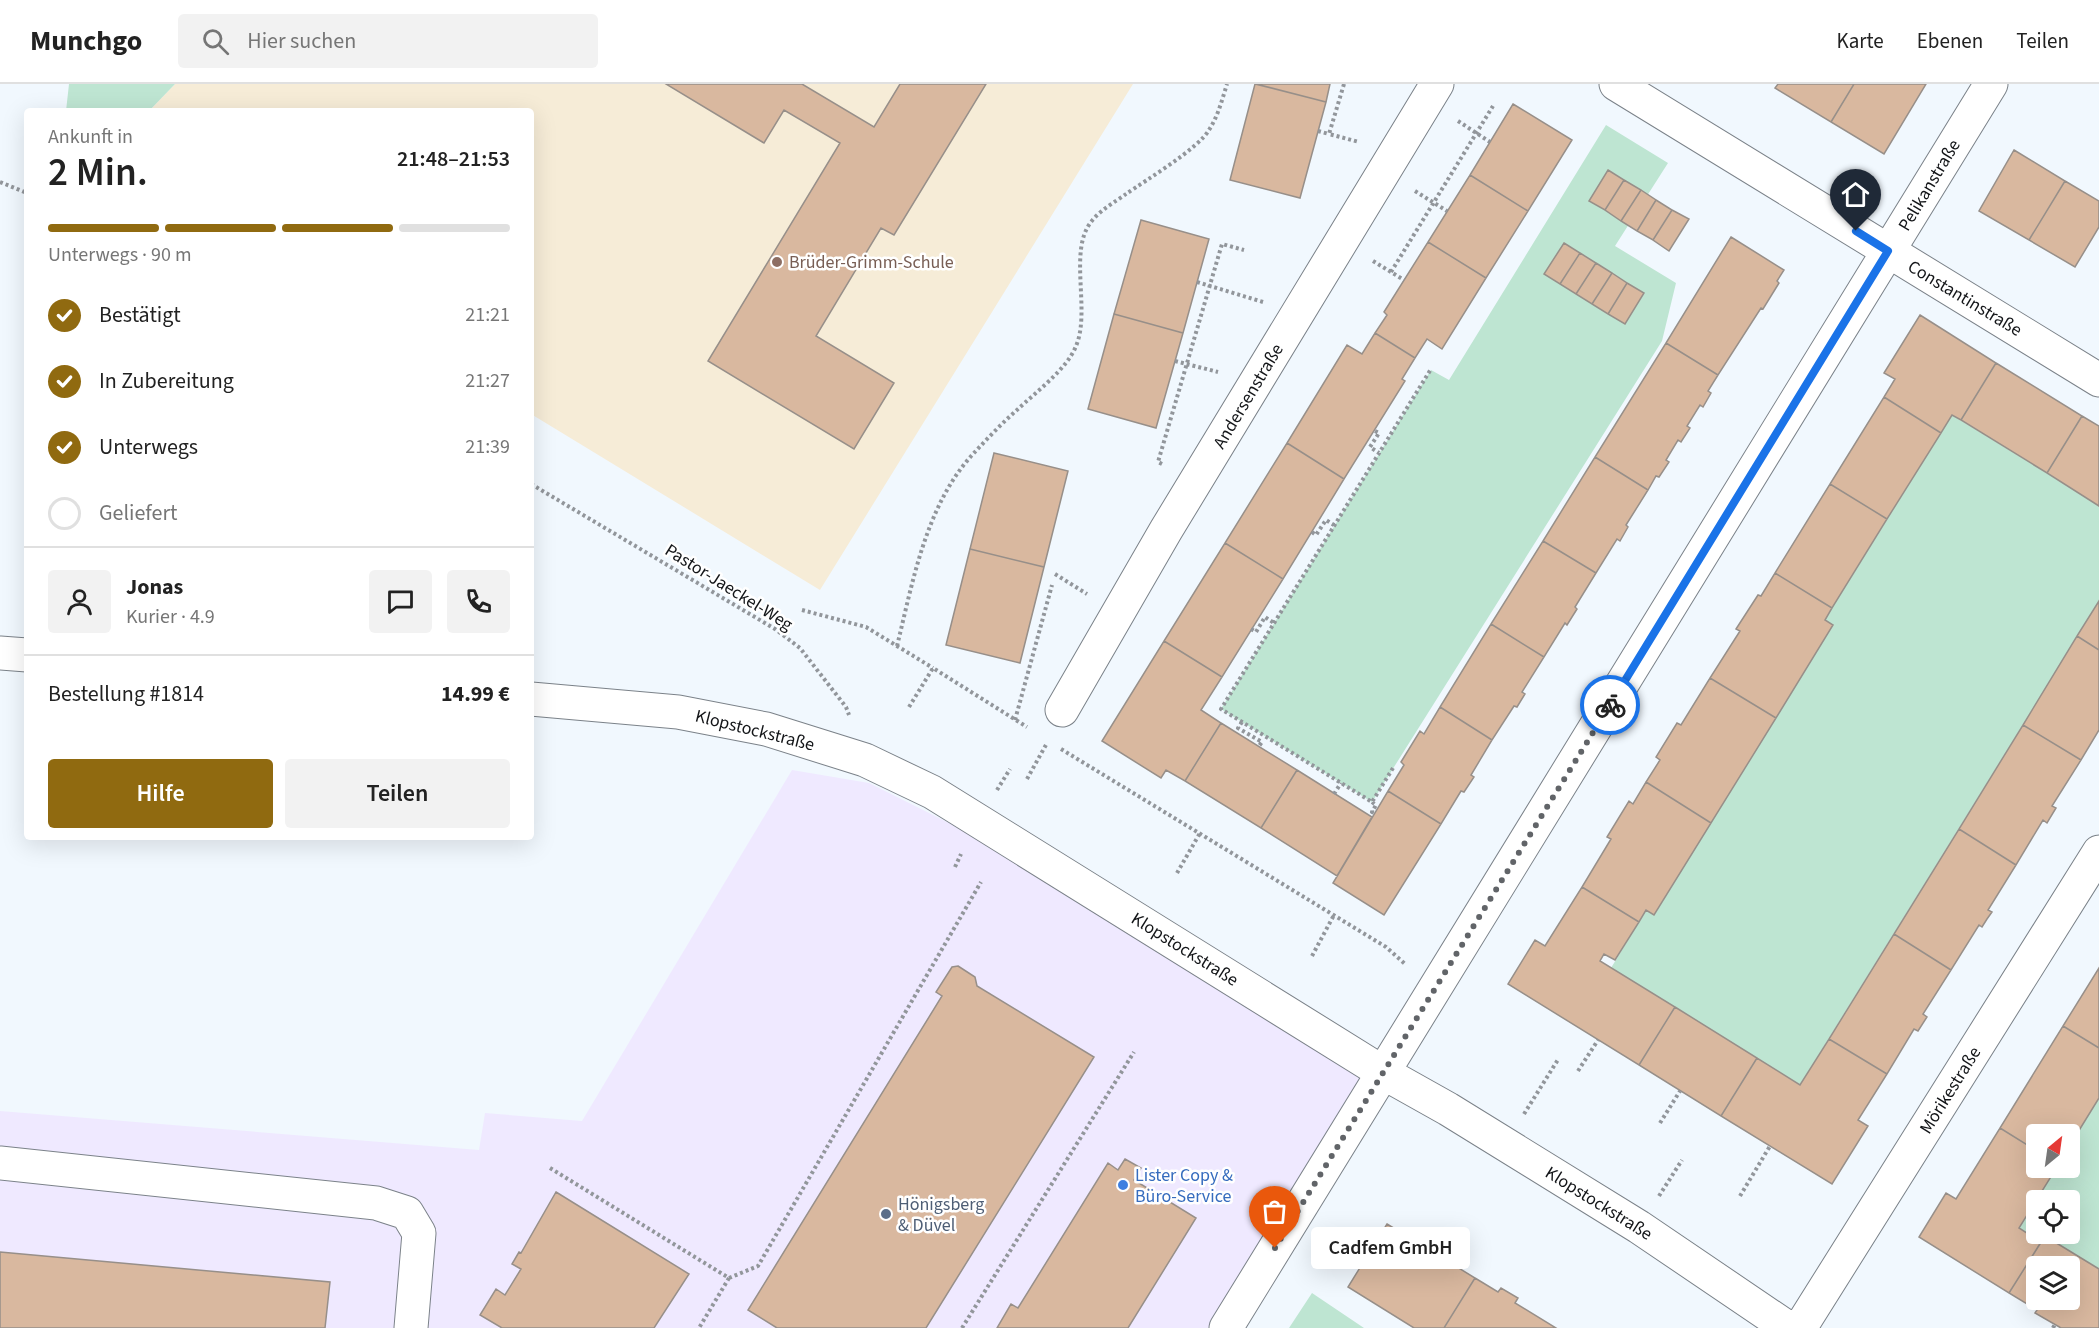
<!DOCTYPE html>
<html lang="de">
<head>
<meta charset="utf-8">
<style>
  :root { --surface:#fff; --page:#f2f2f2; --text:#222; --muted:#767676; --line:#e0e0e0; --accent:#906a10 }
  body { margin:0; font-family:"Source Sans 3",sans-serif; background:var(--page); color:var(--text); height:100vh; display:flex; flex-direction:column; font-size:22px; white-space:nowrap }
  * { box-sizing:border-box; margin:0 }
  p { font-size:20px; color:var(--muted) }
  .icon { flex:none; width:33px; height:33px; fill:none; stroke:currentColor; stroke-width:2; stroke-linecap:round; stroke-linejoin:round }
  .map { position:relative; flex:1; overflow:hidden }
  .drawer { position:absolute; left:24px; top:24px; width:510px; height:732px; display:flex; flex-direction:column; background:var(--surface); border-radius:6px; box-shadow:0 6px 24px #0002 }
  .drawer>* { flex:none }
  .needle { width:39px; rotate:29deg }
  .tools { position:absolute; left:2026px; top:1040px; display:grid; gap:12px }
  .tools a { display:grid; place-items:center; width:54px; height:54px; border-radius:6px; background:var(--surface); box-shadow:0 6px 24px #0002; font-size:30px }
  .pin { position:absolute; display:grid; place-items:center; width:51px; height:51px; color:#fff; margin:-62px -26px; border-radius:50% 50% 50% 0; rotate:-45deg; box-shadow:0 0 6px #0007 }
  .pin .icon { rotate:45deg }
  .courier { position:absolute; display:grid; place-items:center; width:60px; height:60px; margin:-30px; border:4px solid #1a73e8; border-radius:50%; background:#fff; color:#222; box-shadow:0 2px 8px #0007 }
  .bubble { position:absolute; height:42px; border-radius:6px; background:var(--surface); box-shadow:0 6px 24px #0002; font-size:20px; font-weight:600; line-height:42px; text-align:center }
  .headline em { font-style:normal; font-weight:600 }
  .headline div { display:flex; flex-direction:column-reverse }
  .headline { display:flex; align-items:center; justify-content:space-between; height:102px; padding:0 24px }
  h1 { font-size:39px; font-weight:600; line-height:45px }
  .bar { display:grid; grid-template-columns:repeat(4,1fr); gap:9px 6px; align-content:center; height:72px; padding:0 24px }
  .bar i { height:8px; border-radius:4px; background:var(--line) }
  .bar .on { background:var(--accent) }
  .bar p { grid-column:span 4 }
  .line { display:flex; align-items:center; gap:15px; padding:0 24px; border-top:2px solid var(--line) }
  .line div { flex:1 }
  .round { display:grid; place-items:center; flex:none; width:63px; height:63px; border-radius:6px; background:var(--page) }
  ol { padding:0 24px; list-style:none }
  li { display:flex; align-items:center; gap:18px; height:66px }
  li p { margin-inline-start:auto }
  li .icon { padding:6px; border-radius:50%; background:var(--accent); color:#fff; stroke-width:4 }
  li:last-child { color:var(--muted) }
  li i { width:33px; height:33px; border:3px solid var(--line); border-radius:50% }
  .primary-button { display:flex; gap:12px; margin-top:auto; padding:12px 24px }
  .primary-button a { flex:1; height:69px; border-radius:6px; background:var(--accent); color:#fff; font-size:24px; font-weight:600; line-height:69px; text-align:center }
  .primary-button a+a { background:var(--page); color:var(--text) }
  header { display:flex; align-items:center; gap:36px; box-sizing:border-box; height:84px; padding:0 30px; background:var(--surface); border-bottom:2px solid var(--line) }
  header strong { font-size:28px }
  nav { display:flex; gap:33px; margin-inline-start:auto; font-size:21px }
  .search { width:420px; height:54px; background:var(--page); display:flex; align-items:center; gap:15px; box-sizing:border-box; padding:0 21px; border-radius:6px; color:var(--muted); font-size:22px }
  .map>svg:first-child { display:block }
  .commercial { fill:#efe9ff }
  .education { fill:#f6ecd7 }
  .green { fill:#bee5d2; fill-rule:evenodd }
  .building { fill:#d9b89f; stroke:#978f89; stroke-width:1.5; fill-rule:evenodd }
  .lines { fill:none; stroke-linecap:round; stroke-linejoin:round }
  .minor-casing { stroke:#7b8289; stroke-width:35 }
  .path { stroke:#92969b; stroke-width:4; stroke-dasharray:3 3; stroke-linecap:butt }
  .minor { stroke:#fff; stroke-width:33 }
  .done { stroke:#616468; stroke-width:6; stroke-dasharray:0 10.8 }
  .route { stroke:#1a73e8; stroke-width:8 }
  .education-dot { fill:#8d6e63; stroke:#fff; stroke-width:2 }
  .shop-dot { fill:#3f7fe0; stroke:#fff; stroke-width:2 }
  .service-dot { fill:#5c6f8a; stroke:#fff; stroke-width:2 }
  .labels { text-anchor:middle; stroke-width:5; stroke-linejoin:round; paint-order:stroke }
  .street-label { font-size:18px; fill:#131518; stroke:#fff }
  .education-label { font-size:18px; fill:#785e54; stroke:#fff; text-anchor:start }
  .shop-label { font-size:18px; fill:#366cbe; stroke:#fff; text-anchor:start }
  .service-label { font-size:18px; fill:#4e5e75; stroke:#fff; text-anchor:start }
</style>
</head>
<body>
<header>
<strong>Munchgo</strong>
<div class="search"><svg class="icon" aria-label="search" viewBox="0 0 24 24"><circle cx="10" cy="10" r="6"/><path d="M15 15l6 6"/></svg>Hier suchen</div>
<nav><a>Karte</a><a>Ebenen</a><a>Teilen</a></nav>
</header>
<div class="map">
<svg width="2099" height="1244" viewBox="0 0 2099 1244">
  <rect width="100%" height="100%" fill="#f1f8fe"/>
  <path class="commercial" d="M792,686l77,13 82,41 418,247 -161,257h-1208v-217l479,39 6,-37 97,8z"/>
  <path class="education" d="M175,0h958l-313,506 -289,-176v-303h-382z"/>
  <path class="green" d="M69,0h106l-26,27h-83z
    M1606,41l62,38 -53,83 61,37 -14,58 -290,461 -151,-93 210,-339 18,10z
    M1952,331l147,90v97l-299,483 -189,-117 35,-58 9,4 174,-291 -4,-3 7,-12z
    M2099,1014v172l-54,-34 -4,6 -22,-14 38,-61h13v-13l3,-5 -3,-4zM2037,1116h33v33h-33z
    M1312,1209l52,35h-75z"/>
  <path class="building" d="M666,0h136l72,43 26,-43h86l-92,151 -13,-7 -65,108 78,47 -40,66 -146,-88 132,-218 -56,-33 -20,33z
    M1255,0l71,18 -26,96 -70,-18z
    M1256,0h74l-4,18z
    M1778,0h76l-23,38 -56,-34z
    M1854,0h72l-42,70 -53,-32z
    M1513,20l59,36 -44,71 -58,-36z
    M2014,66l51,31 -36,59 -50,-29z
    M1608,86l16,10 -19,30 -16,-9z
    M1470,91l58,36 -42,67 -58,-36z
    M1624,96l17,10 -20,31 -16,-11z
    M2065,97l34,20v26l-24,40 -46,-27z
    M1641,106l15,10 -19,31 -16,-10z
    M1656,116l16,10 -19,30 -16,-9z
    M1672,126l17,9 -20,32 -16,-11z
    M1141,136l68,19 -26,94 -69,-19z
    M1731,153l53,33 -7,11 2,2 -16,26 -2,-1 -43,67 -52,-32z
    M1428,158l58,36 -44,71 -15,-10 -12,19 -40,-25 12,-18 -3,-3z
    M1564,159l16,10 -20,31 -16,-10z
    M1580,169l16,10 -20,31 -16,-10z
    M1596,179l16,10 -20,31 -16,-10z
    M1612,189l15,10 -19,31 -16,-10z
    M1627,199l17,10 -19,31 -17,-10z
    M1114,230l69,19 -27,95 -68,-19z
    M1920,231l76,48 -35,57 -9,-5 -11,18 -57,-36 11,-18 -11,-6z
    M1375,249l40,25 -13,21 3,2 -61,98 -57,-36 60,-98 15,9z
    M1666,259l52,32 -10,16 3,2 -8,14 -3,-2 -13,21 3,2 -9,14 -3,-2 -12,20 3,2 -10,15 -3,-1 -8,14 -53,-33z
    M1996,279l86,53 -35,57 -86,-53z
    M1884,313l57,36 -54,86 -57,-35z
    M2082,332l17,10v80l-52,-33z
    M1287,359l57,36 -61,100 -58,-36z
    M994,369l74,18 -24,96 -74,-18z
    M1595,373l53,33 -22,35 2,2 -8,14 -3,-2 -21,34 -53,-32z
    M1830,400l57,35 -55,89 -57,-35z
    M1543,457l53,32 -21,34 2,2 -10,16 -2,-2 -21,34 -53,-33z
    M1225,459l58,36 -61,98 -58,-36z
    M970,465l74,18 -24,96 -74,-18z
    M1775,489l57,35 -7,12 8,5 -57,93 -66,-40 30,-47 -4,-2 22,-34 3,1z
    M2099,517v49l-22,-14z
    M1491,540l53,33 -22,35 3,2 -8,13 -3,-1 -22,34 -52,-33z
    M2077,552l22,14v80l-18,30 -58,-35z
    M1164,557l58,36 -21,33 20,13 -36,58 -19,-11 -5,8 -59,-37z
    M1710,594l66,40 -65,105 -65,-41 14,-22 -4,-3 21,-34 4,2z
    M1440,623l52,33 -21,35 3,2 -10,15 -3,-1 -20,33 -53,-33 16,-26 -3,-3 19,-31 4,3z
    M1221,639l76,47 -36,58 -76,-47z
    M2023,641l58,35 -29,46 4,2 -9,15 -4,-3 -27,45 -57,-36z
    M1297,686l75,47 -35,59 -76,-48z
    M1646,698l65,41 -57,92 -8,-5 -7,12 -57,-35 29,-48 -4,-2 22,-36 4,3z
    M1388,707l53,33 -57,91 -51,-32z
    M1959,745l57,36 -28,45 4,2 -5,7 -5,8 -3,-2 -28,45 -57,-36z
    M1582,803l57,35 -24,38 -11,-6 -4,7 75,46 -36,58 -131,-81 27,-44 10,6z
    M1894,850l57,36 -28,44 4,3 -9,14 -4,-2 -27,45 -58,-35z
    M958,882l17,11 2,9 117,71 -168,271h-149l-29,-18 194,-314 -6,-4 16,-25z
    M2099,884v80l-36,-22z
    M1675,923l82,51 -36,58 -82,-51z
    M2063,942l36,22v50l-29,47v-11h-33v17l-37,-23z
    M1829,955l58,35 -29,46 10,6 -36,58 -111,-68 36,-58 43,27z
    M2000,1044l37,23v16h20l-38,61 22,14 -32,51 -90,-56 27,-44 10,6z
    M1125,1075l16,9 -7,12 62,38 -68,110h-131l14,-24 7,4 90,-145 10,7z
    M556,1108l133,82 -35,54h-152l-22,-13 16,-26 9,6 16,-26 -9,-5 7,-12 2,1z
    M1387,1140l88,54 -31,50h-30l-66,-41z
    M2045,1152l54,33v59h-38l-26,-15 2,-3 -28,-17zM2037,1182h33v33h-33z
    M0,1168l330,30 -5,46h-325z
    M1475,1194l23,14 3,-4 17,10 -3,5 41,25h-112z"/>
  <g class="lines">
    <g class="minor-casing">
      <path id="minor" d="M1616,0l483,296
        M0,569l27,2
        M531,615l147,13 88,17 99,31 67,32 450,280 66,37 191,118 149,101
        M1062,626l104,-180 271,-446
        M0,1079l376,40 31,10 12,20 -8,95
        M1226,1244l765,-1244
        M1800,1244l299,-476"/>
    </g>
    <path class="path" d="M1344,0l-15,50 30,8
      M1458,37l32,21
      M1318,47l11,3
      M0,98l27,11
      M1415,107l32,20
      M1373,177l31,19
      M1391,188l102,-166
      M1197,198l66,20
      M1175,277l43,11
      M1375,347l4,2 -9,14 9,6
      M1162,380l-4,-2 64,-218 22,6
      M531,400l244,145 25,19 46,59 3,8
      M1312,448l4,3 10,-15 8,5
      M1055,490l32,20
      M802,526l64,17 67,41
      M1251,545l5,3 9,-15 9,6
      M897,562c16,-65 29,-141 76,-192 14,-15 29,-31 45,-45 18,-17 49,-40 58,-63 15,-35 -8,-95 15,-124 9,-12 24,-20 35,-28 20,-14 72,-45 83,-64 9,-14 13,-30 18,-46
      M909,623l24,-39 94,59
      M1015,636l37,-135
      M1242,638l-4,6 24,14 -3,4
      M1061,665l325,198 19,17
      M1393,684l-21,34 -151,-93 210,-340
      M1027,695l20,-36
      M997,706l13,-21
      M1334,710l7,-11
      M1372,718l4,3 -4,7 3,1
      M955,783l6,-13
      M1177,789l23,-40
      M1312,872l22,-41
      M1578,987l20,-31
      M1524,1030l35,-56
      M1660,1039l20,-32
      M550,1084l179,110 -30,50
      M1659,1112l23,-36
      M1740,1112l30,-50
      M729,1194l29,-12 223,-384
      M962,1244l172,-276
      M2053,1244l2,-4"/>
    <use href="#minor" class="minor"/>
  </g>
  <g class="lines">
    <path class="done" d="M1275,1164l335,-543"/>
    <path class="route" d="M1610,621l278,-454 -32,-20"/>
  </g>
  <circle class="education-dot" cx="777" cy="178" r="6"/>
  <circle class="shop-dot" cx="1123" cy="1101" r="6"/>
  <circle class="service-dot" cx="886" cy="1130" r="6"/>
  <g class="labels">
    <g class="street-label">
      <text transform="translate(1929 101) rotate(-59)" y="6">Pelikanstraße</text>
      <text transform="translate(1965 214) rotate(31)" y="6">Constantinstraße</text>
      <text transform="translate(1248 312) rotate(-59)" y="6">Andersenstraße</text>
      <text transform="translate(729 503) rotate(32)" y="6">Pastor-Jaeckel-Weg</text>
      <text transform="translate(755 646) rotate(14)" y="6">Klopstockstraße</text>
      <text transform="translate(1185 865) rotate(32)" y="6">Klopstockstraße</text>
      <text transform="translate(1950 1006) rotate(-58)" y="6">Mörikestraße</text>
      <text transform="translate(1599 1119) rotate(32)" y="6">Klopstockstraße</text>
    </g>
    <g class="education-label">
      <text x="789" y="184">Brüder-Grimm-Schule</text>
    </g>
    <g class="shop-label">
      <text x="1135" y="1097">Lister Copy &amp;<tspan x="1135" dy="21">Büro-Service</tspan></text>
    </g>
    <g class="service-label">
      <text x="898" y="1126">Hönigsberg<tspan x="898" dy="21">&amp; Düvel</tspan></text>
    </g>
  </g>
</svg>
<div class="tools">
<a><svg class="needle" viewBox="-14 -14 28 28"><path d="M0-13l5 13h-10z" fill="#e53935"/><path d="M0 13l5-13h-10z" fill="#767676"/></svg></a>
<a><svg class="icon" aria-label="locate" viewBox="0 0 24 24"><circle cx="12" cy="12" r="6"/><path d="M12 2v4M12 18v4M2 12h4M18 12h4"/></svg></a>
<a><svg class="icon" aria-label="layers" viewBox="0 0 24 24"><path d="M12 4l9 5-9 5-9-5zM3 14l9 5 9-5"/></svg></a>
</div>
<div class="pin" style="left:1275px;top:1164px;background:#ea580c"><svg class="icon" aria-label="bag" viewBox="0 0 24 24"><path d="M5 8h14l-1 12H6zM9 8a3 3 0 0 1 6 0"/></svg></div>
<div class="pin" style="left:1856px;top:147px;background:#1f2937"><svg class="icon" aria-label="home" viewBox="0 0 24 24"><path d="M3 11l9-7 9 7M6 9v11h12V9"/></svg></div>
<div class="courier" style="left:1610px;top:621px"><svg class="icon" aria-label="bike" viewBox="0 0 24 24"><circle cx="6" cy="16" r="4"/><circle cx="18" cy="16" r="4"/><path d="M6 16l4-8h5l3 8M10 8l3 8H6M13 5h3"/></svg></div>
<div class="bubble" style="left:1311px;top:1143px;width:159px">Cadfem GmbH</div>
<section class="drawer">
<div class="headline"><div><h1>2 Min.</h1><p>Ankunft in</p></div><em>21:48–21:53</em></div>
<div class="bar"><i class="on"></i><i class="on"></i><i class="on"></i><i></i><p>Unterwegs · 90 m</p></div>
<ol>
<li><svg class="icon" aria-label="check" viewBox="0 0 24 24"><path d="M5 12l5 5 9-10"/></svg>Bestätigt<p>21:21</p></li>
<li><svg class="icon" aria-label="check" viewBox="0 0 24 24"><path d="M5 12l5 5 9-10"/></svg>In Zubereitung<p>21:27</p></li>
<li><svg class="icon" aria-label="check" viewBox="0 0 24 24"><path d="M5 12l5 5 9-10"/></svg>Unterwegs<p>21:39</p></li>
<li><i></i>Geliefert</li>
</ol>
<div class="line" style="height:108px"><a class="round"><svg class="icon" aria-label="person" viewBox="0 0 24 24"><circle cx="12" cy="8" r="4"/><path d="M4 21q1-7 8-7t8 7"/></svg></a><div><b>Jonas</b><p>Kurier · 4.9</p></div><a class="round"><svg class="icon" aria-label="chat" viewBox="0 0 24 24"><path d="M4 5h16v11H9l-5 4z"/></svg></a><a class="round"><svg class="icon" aria-label="phone" viewBox="0 0 24 24"><path d="M5 4h4l2 5-3 2q2 4 5 5l2-3 5 2v4C11 20 4 13 5 4z"/></svg></a></div>
<div class="line" style="height:78px"><div>Bestellung #1814</div><b>14.99 €</b></div>
<div class="primary-button"><a>Hilfe</a><a>Teilen</a></div>
</section>
</div>
</body>
</html>
